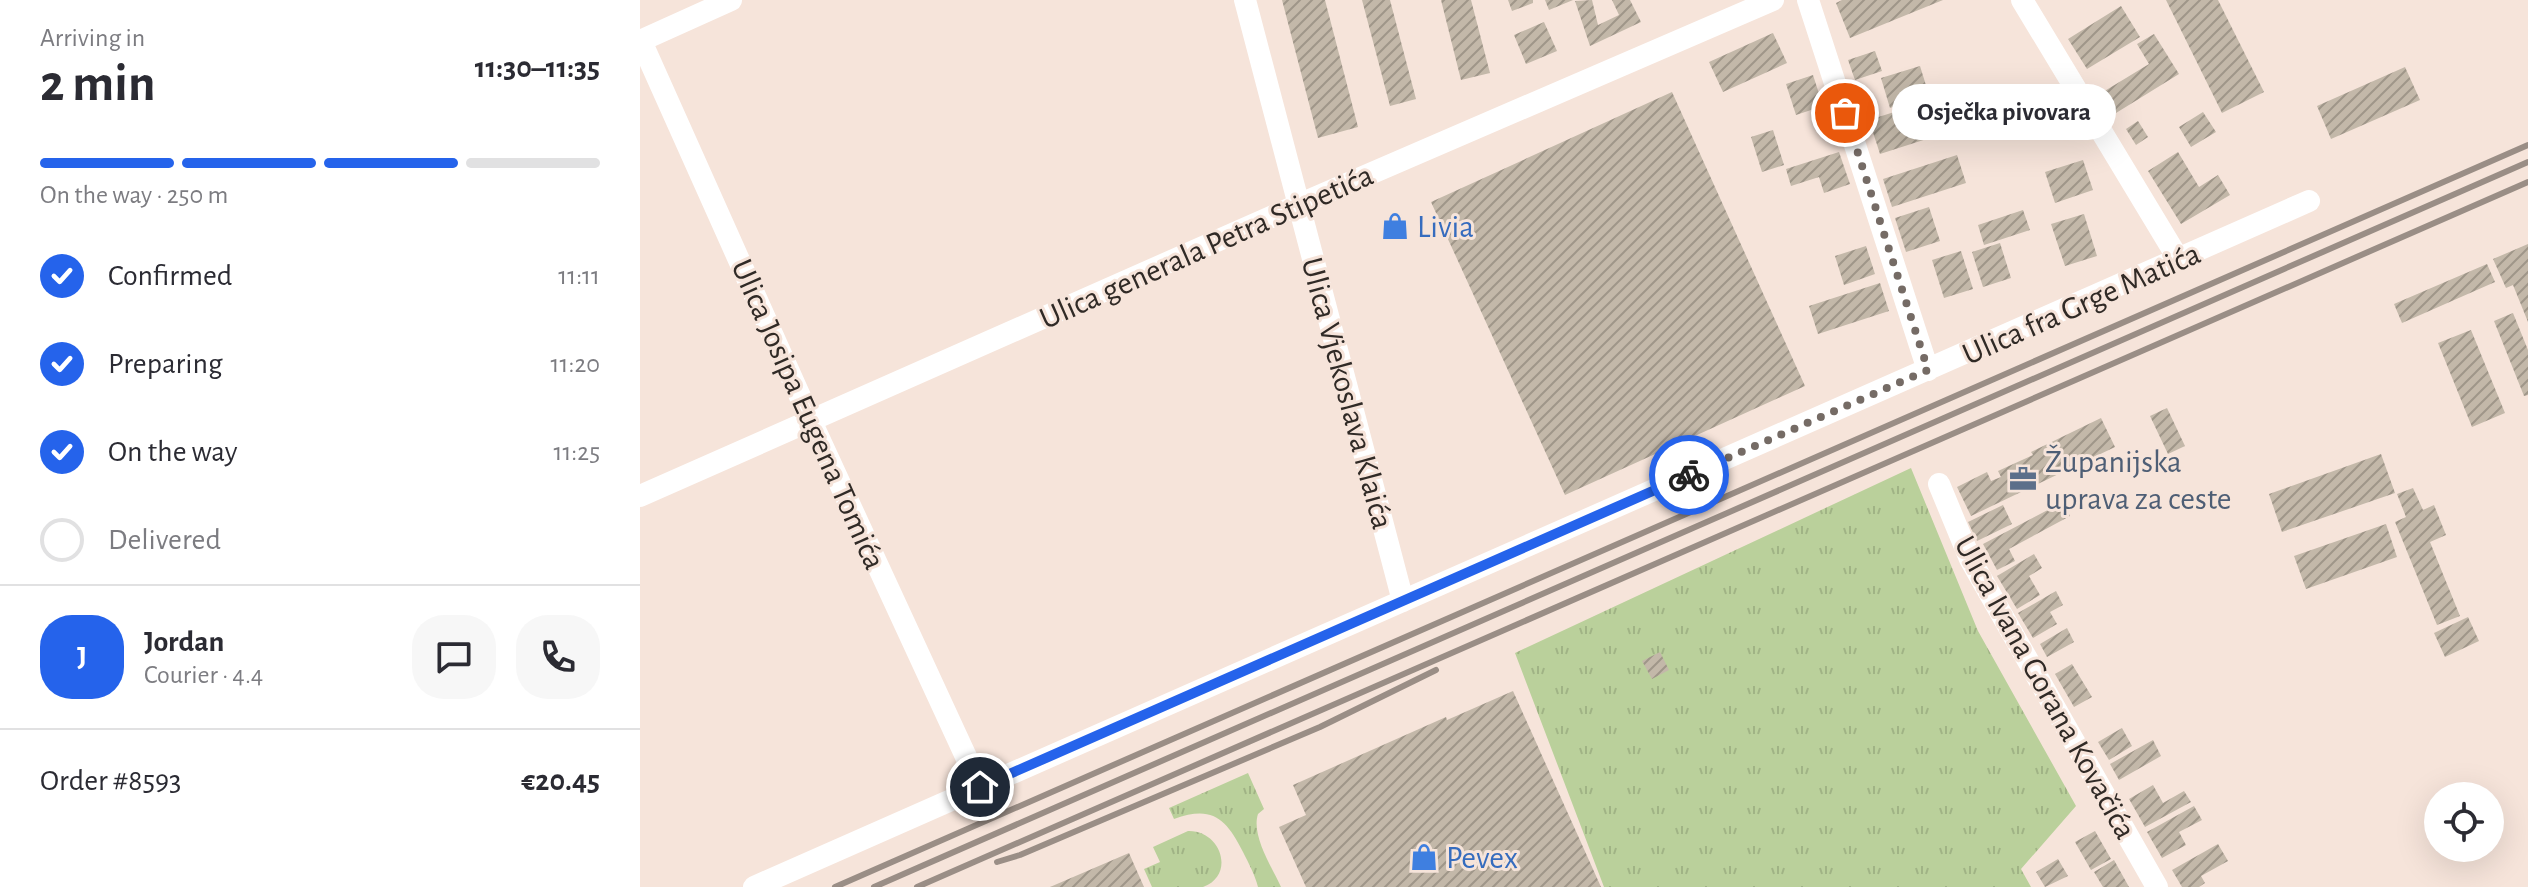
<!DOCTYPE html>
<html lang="en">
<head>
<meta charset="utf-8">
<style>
  :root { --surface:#fff; --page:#f7f7f7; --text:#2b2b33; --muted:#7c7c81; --line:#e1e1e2; --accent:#2563eb }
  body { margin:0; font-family:"Alegreya Sans",sans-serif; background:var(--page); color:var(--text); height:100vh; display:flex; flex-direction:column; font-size:30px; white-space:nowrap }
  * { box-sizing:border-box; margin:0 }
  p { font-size:26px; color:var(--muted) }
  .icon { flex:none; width:44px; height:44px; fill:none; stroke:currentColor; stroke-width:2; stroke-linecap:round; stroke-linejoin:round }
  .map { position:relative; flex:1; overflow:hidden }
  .panel { display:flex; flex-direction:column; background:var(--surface); width:640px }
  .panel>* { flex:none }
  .controls { position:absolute; left:1784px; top:782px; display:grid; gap:16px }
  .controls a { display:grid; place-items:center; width:80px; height:80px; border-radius:50%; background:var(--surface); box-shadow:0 8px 32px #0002; font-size:40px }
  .pin { position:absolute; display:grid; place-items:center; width:68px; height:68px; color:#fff; margin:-34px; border:4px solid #fff; border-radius:50%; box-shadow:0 2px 8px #0007 }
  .courier { position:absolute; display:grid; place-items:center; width:80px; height:80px; margin:-40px; border:6px solid #2563eb; border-radius:50%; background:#fff; color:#222; box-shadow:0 2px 10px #0007 }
  .bubble { position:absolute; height:56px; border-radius:28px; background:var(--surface); box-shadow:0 8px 32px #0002; font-size:26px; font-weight:600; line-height:56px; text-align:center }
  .overview em { font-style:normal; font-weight:600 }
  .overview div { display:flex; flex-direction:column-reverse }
  .overview { display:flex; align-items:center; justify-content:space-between; height:136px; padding:0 40px }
  h1 { font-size:52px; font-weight:600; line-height:60px }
  .bar { display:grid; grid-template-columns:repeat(4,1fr); gap:12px 8px; align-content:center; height:96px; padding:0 40px }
  .bar i { height:10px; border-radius:6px; background:var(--line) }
  .bar .on { background:var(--accent) }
  .bar p { grid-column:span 4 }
  .line { display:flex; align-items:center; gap:20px; padding:0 40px; border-top:2px solid var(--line) }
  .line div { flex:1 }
  .round { display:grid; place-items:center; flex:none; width:84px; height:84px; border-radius:32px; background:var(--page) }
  ol { padding:0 40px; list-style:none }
  li { display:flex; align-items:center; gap:24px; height:88px }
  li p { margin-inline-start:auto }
  li .icon { padding:8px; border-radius:50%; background:var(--accent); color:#fff; stroke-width:4 }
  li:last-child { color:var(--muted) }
  li i { width:44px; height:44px; border:4px solid var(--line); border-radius:50% }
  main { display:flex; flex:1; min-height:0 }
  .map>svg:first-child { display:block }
  .grass { fill:url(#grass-tufts) }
  .building { fill:url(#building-hatch) }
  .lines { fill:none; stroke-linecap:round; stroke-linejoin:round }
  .street { stroke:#fff; stroke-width:22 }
  .rail { stroke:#9a8e86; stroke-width:6 }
  .done { stroke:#756b65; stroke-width:8; stroke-dasharray:0 14.4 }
  .route { stroke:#2563eb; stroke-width:10 }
  .labels { text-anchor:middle; stroke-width:6; stroke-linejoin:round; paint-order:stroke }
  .shop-label { font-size:32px; fill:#366cbe; stroke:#f6e4da; text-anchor:start }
  .street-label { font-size:32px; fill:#302a26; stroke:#f6e4da }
  .service-label { font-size:32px; fill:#4e5e75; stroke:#f6e4da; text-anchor:start }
</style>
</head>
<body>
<main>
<section class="panel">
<div class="overview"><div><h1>2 min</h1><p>Arriving in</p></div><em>11:30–11:35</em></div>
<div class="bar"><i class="on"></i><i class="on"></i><i class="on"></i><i></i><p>On the way · 250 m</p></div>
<ol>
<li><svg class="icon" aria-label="check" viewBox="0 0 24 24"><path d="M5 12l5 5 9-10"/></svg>Confirmed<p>11:11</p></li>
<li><svg class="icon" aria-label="check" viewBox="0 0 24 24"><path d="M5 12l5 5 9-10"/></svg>Preparing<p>11:20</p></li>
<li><svg class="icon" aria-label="check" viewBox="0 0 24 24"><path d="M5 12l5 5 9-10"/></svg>On the way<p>11:25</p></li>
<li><i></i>Delivered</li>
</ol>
<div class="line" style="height:144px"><b class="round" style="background:var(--accent);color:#fff">J</b><div><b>Jordan</b><p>Courier · 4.4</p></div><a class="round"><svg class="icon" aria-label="chat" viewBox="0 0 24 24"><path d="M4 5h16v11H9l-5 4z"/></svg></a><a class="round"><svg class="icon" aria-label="phone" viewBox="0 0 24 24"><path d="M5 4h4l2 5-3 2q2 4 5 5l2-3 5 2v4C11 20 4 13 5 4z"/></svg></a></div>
<div class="line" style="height:104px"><div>Order #8593</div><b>€20.45</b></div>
</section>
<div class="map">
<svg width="1888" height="887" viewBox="0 0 1888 887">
  <defs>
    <pattern id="grass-tufts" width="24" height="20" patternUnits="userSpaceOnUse" patternTransform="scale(2)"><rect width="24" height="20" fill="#bad09b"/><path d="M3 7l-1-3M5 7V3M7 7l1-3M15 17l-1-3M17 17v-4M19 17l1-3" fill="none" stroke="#a0b385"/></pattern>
    <pattern id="building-hatch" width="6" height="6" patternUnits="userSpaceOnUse" patternTransform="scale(2)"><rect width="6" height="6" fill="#c3b8a9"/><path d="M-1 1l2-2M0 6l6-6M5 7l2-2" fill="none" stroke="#9f9689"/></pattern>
  </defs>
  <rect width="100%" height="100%" fill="#f6e4da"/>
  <path class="grass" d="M1271,468l67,163 98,175 -55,63 10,18h-427l-89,-234z
    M608,773l16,36 -6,5c-7,22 14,53 23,73h-23c-3,-12 -9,-23 -15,-35 -17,-34 -31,-47 -69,-33l-5,-11z
    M548,831c33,-1 48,44 15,56 -11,0 -39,0 -51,0l-8,-18 16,-7 -7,-15z"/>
  <path class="building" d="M642,0h43l33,127 -40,11z
    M722,0h28l26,99 -26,7z
    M801,0h30l19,73 -29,7z
    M868,0h25v3l-21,8z
    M905,0h28l-24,10z
    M952,0l6,25 21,-10 -7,-15h18l11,22 -51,24 -15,-45z
    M1202,0h101l-93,38 -14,-35z
    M1526,0h52l46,92 -42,21z
    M1481,6l19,31 -53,32 -19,-30z
    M904,22l13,29 -31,13 -12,-29z
    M1133,33l14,30 -64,29 -14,-30z
    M1514,34l25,40 -63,39 -13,-21 46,-28 -12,-20z
    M1235,51l7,20 -27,9 -7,-20z
    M1280,66l9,29 -39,13 -9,-30z
    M1765,67l15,33 -89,39 -14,-33z
    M1173,75l10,31 -27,9 -10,-31z
    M1032,92l133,294 -240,109 -134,-293z
    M1289,101l10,34 -59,19 -11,-34z
    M1563,112l13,20 -25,15 -12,-20z
    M1498,121l10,16 -12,8 -10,-16z
    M1133,130l11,35 -22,7 -11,-35z
    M1199,152l11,32 -26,9 -5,-16 -28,9 -5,-17z
    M1538,152l21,35 19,-12 12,20 -49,29 -33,-53z
    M1317,155l9,28 -74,24 -9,-28z
    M1443,160l10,30 -38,13 -10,-31z
    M1289,207l11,34 -34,11 -11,-34z
    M1383,210l7,20 -46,15 -6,-20z
    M1444,214l13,42 -32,10 -14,-42z
    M1360,243l11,35 -28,9 -11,-35z
    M1888,244v78l-15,-37 -7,3 -13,-29z
    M1226,246l9,28 -31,11 -9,-29z
    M1321,251l12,38 -29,9 -12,-38z
    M1847,264l8,18 -93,41 -8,-19z
    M1240,283l9,28 -71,23 -9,-28z
    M1873,313l15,37v45l-4,1 -30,-75z
    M1831,330l34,83 -33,14 -34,-84z
    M1527,408l18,38 -17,8 -18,-38z
    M1461,418l14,29 -144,69 -14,-29 30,-15 4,9 10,-4 -3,-6 35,-16 -2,-3z
    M1741,454l14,39 -113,39 -13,-38z
    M1773,488l10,22 11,-5 12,30 -16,7 30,74 -23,9 -42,-103 11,-5 -9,-23z
    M1423,502l7,14 -61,33 6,12 -18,9 -14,-26z
    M1363,505l9,19 -35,17 -9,-19z
    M1746,524l11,33 -91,32 -12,-33z
    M1394,554l8,14 -13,8 11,19 -23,14 -20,-33z
    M1416,591l7,14 -13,7 7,12 -24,14 -15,-25z
    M1828,617l11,24 -34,16 -11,-24z
    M1427,628l7,14 -27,15 -7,-13z
    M1020,652l9,18 -17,9 -10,-18z
    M1432,664l20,33 -18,10 -19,-33z
    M873,691l88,196h-295l-27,-60 27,-12 -13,-30 153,-68 1,3z
    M1482,728l10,18 -23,14 -11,-18z
    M1513,740l8,16 -42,24 -9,-16z
    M1513,785l10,18 21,-12 7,11 -46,25 -16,-28z
    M1554,806l8,14 -23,12 7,13 -24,13 -15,-26z
    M1455,831l16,28 -20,11 -16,-28z
    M1578,844l10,17 -27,15 4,7 -6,4h-17l-10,-17z
    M489,853l15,34h-94z
    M1418,859l10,17 -23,11 -9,-15z
    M1474,860l15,27h-26l-9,-15z"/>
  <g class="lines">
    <path class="street" d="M605,0l158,601
      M1168,0l120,370
      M1382,0l157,260
      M0,41l91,-41
      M1,41l170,380 169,366
      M1299,484l31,75 187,328
      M0,496l658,-291 475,-205
      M114,887l1555,-686"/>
    <path class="rail" d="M357,862l23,-7 300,-128 116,-57
      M195,887l1693,-742
      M234,887l1654,-725
      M277,887l1611,-705"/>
  </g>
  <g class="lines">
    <path class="done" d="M1049,475l239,-105 -83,-257"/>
    <path class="route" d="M340,787l709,-312"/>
  </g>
  <defs>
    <g id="shop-bare" transform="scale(2.16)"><path d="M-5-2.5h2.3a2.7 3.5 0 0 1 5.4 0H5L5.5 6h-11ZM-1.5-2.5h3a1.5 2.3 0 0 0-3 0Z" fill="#3f7fe0" stroke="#f6e4da" stroke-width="2.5" paint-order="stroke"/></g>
    <g id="office-bare" transform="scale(2.16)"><path d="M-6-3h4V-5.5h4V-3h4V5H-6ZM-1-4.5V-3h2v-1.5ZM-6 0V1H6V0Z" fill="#5c6f8a" stroke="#f6e4da" stroke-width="2.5" paint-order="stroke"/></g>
  </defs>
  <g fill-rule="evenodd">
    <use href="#shop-bare" x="755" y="226"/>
    <use href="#office-bare" x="1383" y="479"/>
    <use href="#shop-bare" x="784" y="857"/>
  </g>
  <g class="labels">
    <g class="shop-label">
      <text x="777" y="237">Livia</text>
      <text x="806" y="868">Pevex</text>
    </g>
    <g class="street-label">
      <text transform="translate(566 246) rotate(-24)" y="11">Ulica generala Petra Stipetića</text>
      <text transform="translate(1441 303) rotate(-24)" y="11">Ulica fra Grge Matića</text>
      <text transform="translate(708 393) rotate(75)" y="11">Ulica Vjekoslava Klaića</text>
      <text transform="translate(169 414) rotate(66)" y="11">Ulica Josipa Eugena Tomića</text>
      <text transform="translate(1406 687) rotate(61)" y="11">Ulica Ivana Gorana Kovačića</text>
    </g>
    <g class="service-label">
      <text x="1405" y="472">Županijska<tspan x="1405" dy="37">uprava za ceste</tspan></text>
    </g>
  </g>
</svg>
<div class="controls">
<a><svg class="icon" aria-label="locate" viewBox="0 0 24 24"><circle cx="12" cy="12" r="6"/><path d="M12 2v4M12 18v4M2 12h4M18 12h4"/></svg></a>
</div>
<div class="pin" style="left:1205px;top:113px;background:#ea580c"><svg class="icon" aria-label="bag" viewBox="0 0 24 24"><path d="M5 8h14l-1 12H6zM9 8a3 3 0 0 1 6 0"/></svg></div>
<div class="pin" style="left:340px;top:787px;background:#1f2937"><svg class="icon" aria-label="home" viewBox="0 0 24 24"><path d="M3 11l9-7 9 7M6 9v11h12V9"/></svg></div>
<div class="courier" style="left:1049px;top:475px"><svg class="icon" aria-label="bike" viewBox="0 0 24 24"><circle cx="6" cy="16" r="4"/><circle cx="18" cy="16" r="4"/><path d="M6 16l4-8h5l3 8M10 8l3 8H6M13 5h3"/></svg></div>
<div class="bubble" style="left:1252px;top:84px;width:224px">Osječka pivovara</div>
</div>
</main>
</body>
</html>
